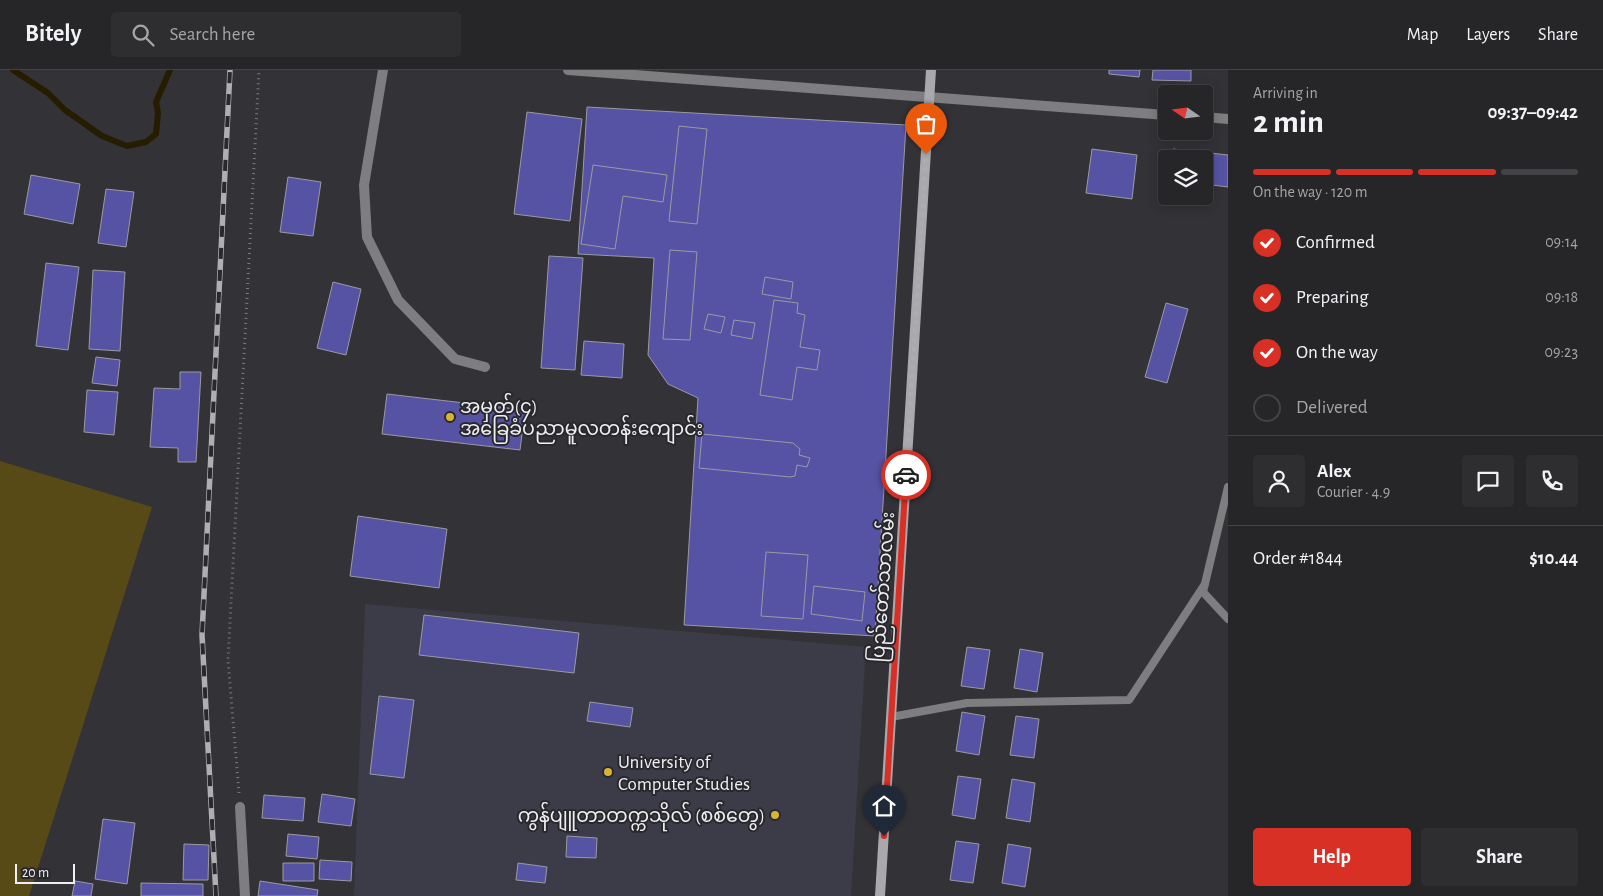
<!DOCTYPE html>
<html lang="en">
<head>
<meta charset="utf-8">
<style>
  :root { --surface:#262629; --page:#2e2e31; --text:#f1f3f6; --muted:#a4a5a8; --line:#424346; --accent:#d93025 }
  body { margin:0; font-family:"Alegreya Sans","Noto Sans Myanmar",sans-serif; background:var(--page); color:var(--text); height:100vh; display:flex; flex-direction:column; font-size:19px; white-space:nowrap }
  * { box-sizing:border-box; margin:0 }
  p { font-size:16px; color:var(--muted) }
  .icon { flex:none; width:28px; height:28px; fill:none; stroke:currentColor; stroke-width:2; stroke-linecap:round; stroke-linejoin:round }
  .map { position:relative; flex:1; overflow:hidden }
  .sheet { display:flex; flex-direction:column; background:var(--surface); width:375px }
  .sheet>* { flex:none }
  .needle { width:32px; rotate:284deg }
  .fabs { position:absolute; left:1158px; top:15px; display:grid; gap:10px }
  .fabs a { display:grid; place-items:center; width:55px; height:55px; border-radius:5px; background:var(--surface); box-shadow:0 2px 12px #0003,0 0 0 1px var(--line); font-size:25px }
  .scale { position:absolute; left:15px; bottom:12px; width:60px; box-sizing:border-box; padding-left:5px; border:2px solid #efeff3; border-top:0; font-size:14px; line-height:18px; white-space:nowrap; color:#efeff3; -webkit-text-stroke:4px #28282d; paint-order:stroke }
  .pin { position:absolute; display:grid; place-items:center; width:42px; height:42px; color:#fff; margin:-51px -21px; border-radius:50% 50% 50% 0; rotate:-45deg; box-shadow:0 0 5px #0007 }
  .pin .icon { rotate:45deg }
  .courier { position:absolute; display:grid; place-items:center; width:50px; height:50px; margin:-25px; border:4px solid #d93025; border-radius:50%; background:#fff; color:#222; box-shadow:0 1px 6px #0007 }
  .overview em { font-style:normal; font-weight:700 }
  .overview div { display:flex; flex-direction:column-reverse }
  .overview { display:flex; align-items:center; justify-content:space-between; height:85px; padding:0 25px }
  h1 { font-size:32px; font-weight:700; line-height:38px }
  .bar { display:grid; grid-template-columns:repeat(4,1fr); gap:8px 5px; align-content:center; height:60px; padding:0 25px }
  .bar i { height:6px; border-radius:4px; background:var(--line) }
  .bar .current { background:var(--accent) }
  .bar p { grid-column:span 4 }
  .line { display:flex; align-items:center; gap:12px; padding:0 25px; border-top:1px solid var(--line) }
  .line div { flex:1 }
  .round { display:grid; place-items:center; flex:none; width:52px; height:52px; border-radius:5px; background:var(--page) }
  ol { padding:0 25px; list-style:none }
  li { display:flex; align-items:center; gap:15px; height:55px }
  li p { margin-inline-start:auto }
  li .icon { padding:5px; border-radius:50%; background:var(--accent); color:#fff; stroke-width:4 }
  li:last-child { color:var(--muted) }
  li i { width:28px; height:28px; border:2px solid var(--line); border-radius:50% }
  .button { display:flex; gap:10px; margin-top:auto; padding:10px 25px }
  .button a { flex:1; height:58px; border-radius:5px; background:var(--accent); color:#fff; font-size:20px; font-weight:700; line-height:58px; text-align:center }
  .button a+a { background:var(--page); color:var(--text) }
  header { display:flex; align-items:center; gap:30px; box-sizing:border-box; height:70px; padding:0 25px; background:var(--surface); border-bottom:1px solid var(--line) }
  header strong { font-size:24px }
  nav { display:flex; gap:28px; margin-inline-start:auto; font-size:18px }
  .search { width:350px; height:45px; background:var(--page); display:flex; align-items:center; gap:12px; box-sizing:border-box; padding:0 18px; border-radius:5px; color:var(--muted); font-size:19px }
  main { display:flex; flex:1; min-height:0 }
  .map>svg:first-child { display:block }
  .built { fill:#3b3c47 }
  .green { fill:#584a16 }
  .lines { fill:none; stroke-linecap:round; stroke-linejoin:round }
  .stream { stroke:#261c00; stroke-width:6 }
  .building { fill:#5653a4; stroke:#9a9aa1 }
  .path { stroke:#7a7a7f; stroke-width:3; stroke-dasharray:1 4; stroke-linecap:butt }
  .lane { stroke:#7e7e81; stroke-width:8 }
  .street { stroke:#7e7e81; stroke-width:10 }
  .secondary { stroke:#a8a8ad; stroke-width:10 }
  .rail-casing { stroke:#aeaeb3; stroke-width:5.5 }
  .rail { stroke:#28282d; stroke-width:4; stroke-dasharray:11; stroke-linecap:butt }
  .done { stroke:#adadb1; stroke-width:5; stroke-dasharray:0 9 }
  .route { stroke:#d93025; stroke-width:6 }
  .poi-dot { fill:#d7b434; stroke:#28282d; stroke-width:2 }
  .labels { text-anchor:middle; stroke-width:4; stroke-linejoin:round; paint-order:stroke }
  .poi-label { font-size:19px; fill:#efeff3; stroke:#28282d; text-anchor:start }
  .street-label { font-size:19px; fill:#efeff3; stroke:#28282d }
</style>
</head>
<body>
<header>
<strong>Bitely</strong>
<div class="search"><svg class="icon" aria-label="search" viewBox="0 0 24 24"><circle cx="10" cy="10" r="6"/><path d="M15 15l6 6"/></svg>Search here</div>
<nav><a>Map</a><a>Layers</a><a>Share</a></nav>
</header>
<main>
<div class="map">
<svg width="1228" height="826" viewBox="0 0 1228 826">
  <rect width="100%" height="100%" fill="#323237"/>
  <path class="built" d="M365,534l501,43 -15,249h-497z"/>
  <path class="green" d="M0,391l152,46 -123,389h-29z"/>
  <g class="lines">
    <path class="stream" d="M13,0l35,23 17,17 37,26 25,10 19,-4 10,-8 2,-21 -2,-11 14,-32"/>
  </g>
  <path class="building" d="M1109,0h31l-1,7 -30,-3z
    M1153,0h38v11l-39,-1z
    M587,37l319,18 -31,511 -191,-11 14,-227 -30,-14 -20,-29 6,-97 -76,-4z
    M527,42l55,7 -12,102 -56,-7z
    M679,56l28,3 -10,95 -28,-3z
    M1092,79l45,6 -5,44 -46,-6z
    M1173,79l55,6v32l-24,-3v-25h-32z
    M593,95l74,10 -4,27 -40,-6 -8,53 -34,-5z
    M31,105l49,9 -7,40 -49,-10z
    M288,107l33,5 -8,54 -33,-4z
    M106,119l28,3 -8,55 -28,-4z
    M670,180l27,2 -7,88 -27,-1z
    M549,186l34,2 -8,112 -34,-2z
    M46,193l33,4 -11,83 -32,-4z
    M93,200l32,2 -5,79 -31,-2z
    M765,207l28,5 -2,17 -29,-5z
    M333,212l28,7 -15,66 -29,-7z
    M774,230l24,3 -1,10 8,2 -5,32 20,3 -3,20 -20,-3 -5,33 -32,-5z
    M1166,233l22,6 -21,74 -22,-6z
    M708,244l17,3 -4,16 -17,-4z
    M734,250l21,3 -3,16 -21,-4z
    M584,271l40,3 -2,34 -41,-3z
    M96,287l24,3 -3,26 -25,-3z
    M180,302h21l-5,90h-18v-14l-28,-1 4,-59 26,1z
    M87,320l31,2 -4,43 -30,-3z
    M387,324l138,16 -5,40 -138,-16z
    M702,364l91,9 7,6 -1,6 11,3 -3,9 -10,-2 -2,11 -5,1 -91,-9z
    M358,446l89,13 -8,59 -89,-12z
    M766,482l42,3 -5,64 -42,-3z
    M814,516l51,6 -3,29 -51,-7z
    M424,545l155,18 -5,40 -155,-18z
    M967,577l23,3 -6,39 -23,-3z
    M1020,579l23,4 -6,39 -23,-4z
    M379,626l35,4 -10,78 -34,-4z
    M590,632l43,6 -3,19 -43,-6z
    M962,642l23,4 -6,39 -23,-4z
    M1016,646l23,3 -5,39 -24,-3z
    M958,706l23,3 -6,40 -23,-4z
    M1012,709l23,4 -5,39 -24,-4z
    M322,724l33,5 -4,27 -33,-4z
    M264,725l41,3 -2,23 -41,-3z
    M103,749l32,4 -8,61 -32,-5z
    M288,764l31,3 -2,22 -31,-3z
    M567,766l30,2 -1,20 -30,-1z
    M956,771l23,3 -6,39 -23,-3z
    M184,774l25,1 -1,35h-25z
    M1008,774l23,4 -6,39 -23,-4z
    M320,790l32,2 -1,19 -32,-2z
    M283,793h31v18h-31z
    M518,793l29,4 -2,16 -29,-3z
    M75,811l18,3 -2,12h-19z
    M260,811l58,9 -1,6h-59z
    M141,813l62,1v12h-62z"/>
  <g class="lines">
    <path class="path" d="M239,723l-11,-133 31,-590"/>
    <path class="lane" d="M1228,417l-25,105 25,27
      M891,647l76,-14 162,-3 76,-116"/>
    <path class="street" d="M383,0l-19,115 3,52 31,63 57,59 30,8
      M568,0l598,45
      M1204,47l24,2
      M240,737l5,89"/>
    <path class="secondary" d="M880,826l51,-826"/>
    <g class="rail-casing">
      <path id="rail" d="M216,826l-14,-261 28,-565"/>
    </g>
    <use href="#rail" class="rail"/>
  </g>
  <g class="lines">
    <path class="done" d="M906,405l20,-321"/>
    <path class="route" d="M884,766l22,-361"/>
  </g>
  <g class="poi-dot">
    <circle cx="450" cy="347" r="5"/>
    <circle cx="608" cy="702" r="5"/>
    <circle cx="775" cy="745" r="5"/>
  </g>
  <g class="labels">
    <g class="poi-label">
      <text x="460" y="343">အမှတ်(၄)<tspan x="460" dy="22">အခြေခံပညာမူလတန်းကျောင်း</tspan></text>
      <text x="618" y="698">University of<tspan x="618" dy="22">Computer Studies</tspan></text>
      <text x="765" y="752" text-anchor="end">ကွန်ပျူတာတက္ကသိုလ် (စစ်တွေ)</text>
    </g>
    <g class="street-label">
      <text transform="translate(882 517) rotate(-86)" y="7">ပြည်တော်သာလမ်း</text>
    </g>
  </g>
</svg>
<div class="fabs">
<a><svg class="needle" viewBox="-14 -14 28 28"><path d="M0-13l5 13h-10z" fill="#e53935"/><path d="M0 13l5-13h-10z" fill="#a4a5a8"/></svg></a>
<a><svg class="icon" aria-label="layers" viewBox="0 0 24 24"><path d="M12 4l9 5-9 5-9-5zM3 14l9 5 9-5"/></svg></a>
</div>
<div class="scale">20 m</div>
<div class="pin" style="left:926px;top:84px;background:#ea580c"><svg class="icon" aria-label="bag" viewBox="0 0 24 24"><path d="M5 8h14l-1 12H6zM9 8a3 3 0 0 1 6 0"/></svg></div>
<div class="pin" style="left:884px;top:766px;background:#1f2937"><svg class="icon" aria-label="home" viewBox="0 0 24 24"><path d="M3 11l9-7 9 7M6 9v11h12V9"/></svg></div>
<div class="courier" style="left:906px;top:405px"><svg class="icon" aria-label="car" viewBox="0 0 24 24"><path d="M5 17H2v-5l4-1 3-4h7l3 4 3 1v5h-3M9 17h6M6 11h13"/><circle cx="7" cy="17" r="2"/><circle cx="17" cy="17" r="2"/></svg></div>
</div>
<section class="sheet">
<div class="overview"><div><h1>2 min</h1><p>Arriving in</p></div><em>09:37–09:42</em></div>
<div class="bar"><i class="current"></i><i class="current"></i><i class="current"></i><i></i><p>On the way · 120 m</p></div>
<ol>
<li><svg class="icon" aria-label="check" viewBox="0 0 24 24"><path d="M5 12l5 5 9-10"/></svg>Confirmed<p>09:14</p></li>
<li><svg class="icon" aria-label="check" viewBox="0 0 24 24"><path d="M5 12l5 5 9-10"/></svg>Preparing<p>09:18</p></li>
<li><svg class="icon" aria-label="check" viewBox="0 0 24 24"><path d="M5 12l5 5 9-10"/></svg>On the way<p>09:23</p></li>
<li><i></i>Delivered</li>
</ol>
<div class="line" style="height:90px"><a class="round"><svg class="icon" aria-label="person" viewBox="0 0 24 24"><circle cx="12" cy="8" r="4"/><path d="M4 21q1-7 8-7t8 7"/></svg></a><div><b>Alex</b><p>Courier · 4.9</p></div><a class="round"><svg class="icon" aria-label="chat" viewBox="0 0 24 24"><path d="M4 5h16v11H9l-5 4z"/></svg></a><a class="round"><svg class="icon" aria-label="phone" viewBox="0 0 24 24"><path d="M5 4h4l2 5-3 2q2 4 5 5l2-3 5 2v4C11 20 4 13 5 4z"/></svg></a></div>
<div class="line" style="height:65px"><div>Order #1844</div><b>$10.44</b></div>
<div class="button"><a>Help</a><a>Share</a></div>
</section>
</main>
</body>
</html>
